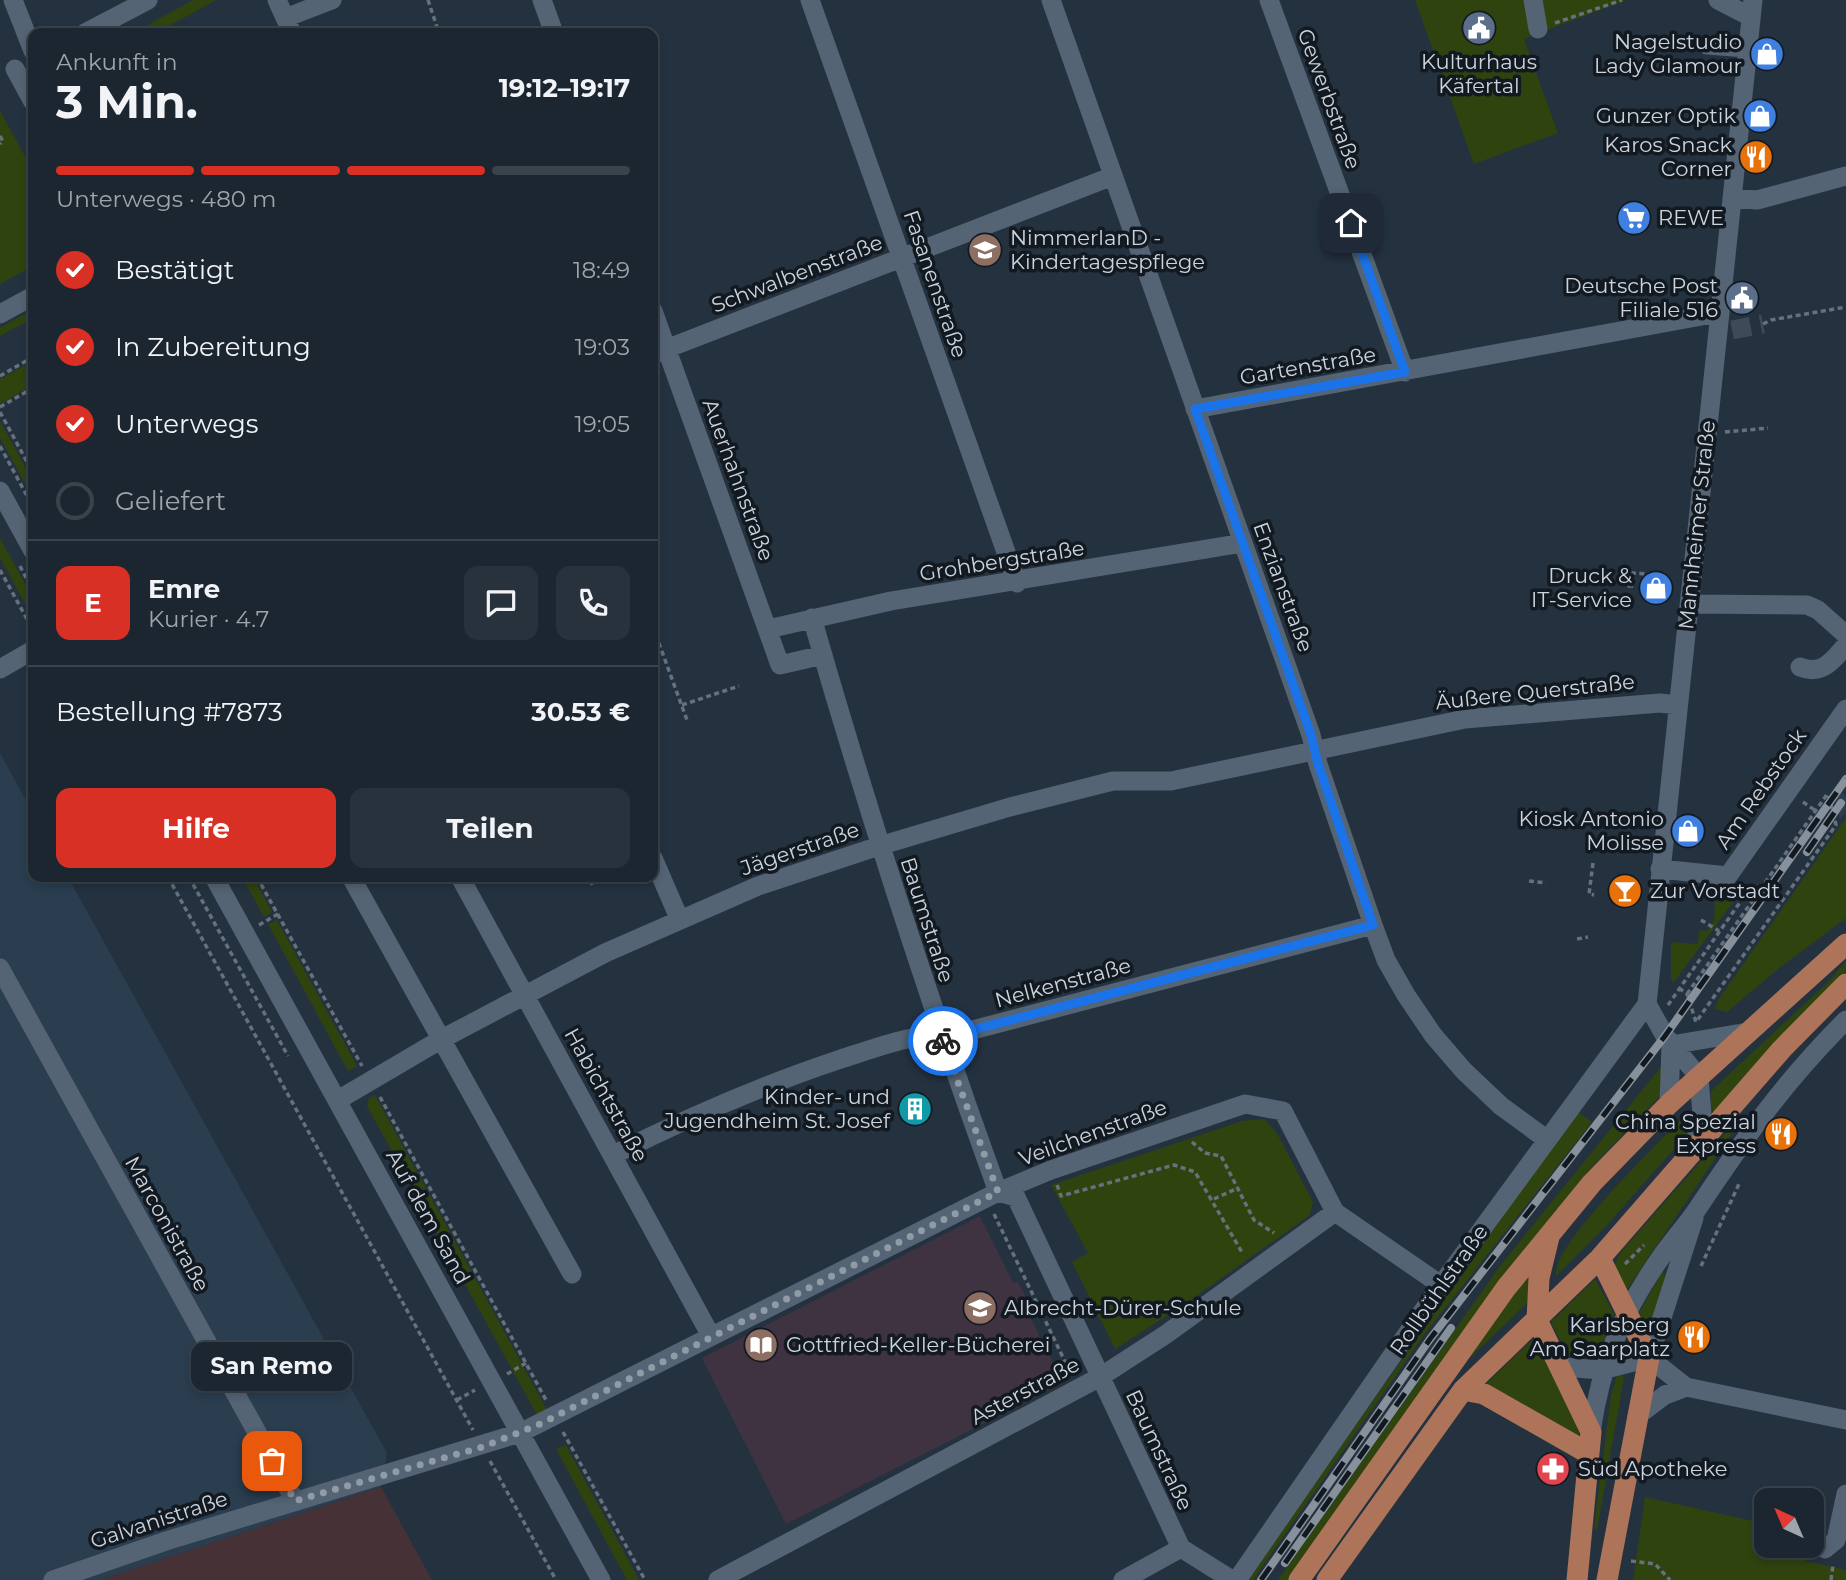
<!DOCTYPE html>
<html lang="de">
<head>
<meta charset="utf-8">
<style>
  :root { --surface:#1b2630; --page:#28323c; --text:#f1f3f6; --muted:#a0a5ab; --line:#39434c; --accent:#d93025 }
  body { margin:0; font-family:Montserrat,sans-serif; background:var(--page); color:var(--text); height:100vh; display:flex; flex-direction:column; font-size:26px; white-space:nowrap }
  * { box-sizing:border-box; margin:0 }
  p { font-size:23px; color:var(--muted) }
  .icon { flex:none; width:38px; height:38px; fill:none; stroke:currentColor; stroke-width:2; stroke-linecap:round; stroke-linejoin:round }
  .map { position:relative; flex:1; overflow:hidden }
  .side { position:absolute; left:28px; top:28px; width:630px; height:854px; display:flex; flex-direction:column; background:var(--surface); border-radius:14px; box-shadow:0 4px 10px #0003,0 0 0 2px var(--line) }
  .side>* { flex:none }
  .needle { width:46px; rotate:316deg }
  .fabs { position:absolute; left:1754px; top:1488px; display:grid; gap:14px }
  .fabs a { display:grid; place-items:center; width:70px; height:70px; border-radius:14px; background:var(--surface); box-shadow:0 4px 10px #0003,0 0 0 2px var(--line); font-size:35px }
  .pin { position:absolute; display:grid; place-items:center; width:60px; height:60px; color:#fff; margin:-30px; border-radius:14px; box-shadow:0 4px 10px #0006 }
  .courier { position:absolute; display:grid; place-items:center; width:70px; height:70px; margin:-35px; border:5px solid #1a73e8; border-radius:50%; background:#fff; color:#222; box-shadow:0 2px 9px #0007 }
  .bubble { position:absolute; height:49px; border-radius:14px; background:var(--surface); box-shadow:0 4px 10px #0003,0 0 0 2px var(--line); font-size:23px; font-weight:700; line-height:49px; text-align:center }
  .summary em { font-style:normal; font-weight:700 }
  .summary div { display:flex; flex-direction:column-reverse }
  .summary { display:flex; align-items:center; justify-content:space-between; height:119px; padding:0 28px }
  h1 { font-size:46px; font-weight:700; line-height:52px }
  .bar { display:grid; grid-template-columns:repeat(4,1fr); gap:10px 7px; align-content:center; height:84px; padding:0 28px }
  .bar i { height:9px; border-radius:5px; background:var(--line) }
  .bar .active { background:var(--accent) }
  .bar p { grid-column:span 4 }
  .line { display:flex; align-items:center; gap:18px; padding:0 28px; border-top:2px solid var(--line) }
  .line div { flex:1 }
  .round { display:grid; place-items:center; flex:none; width:74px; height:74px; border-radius:14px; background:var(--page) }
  ol { padding:0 28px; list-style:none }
  li { display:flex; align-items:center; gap:21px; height:77px }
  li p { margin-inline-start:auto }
  li .icon { padding:7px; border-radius:50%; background:var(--accent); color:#fff; stroke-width:4 }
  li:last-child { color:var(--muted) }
  li i { width:38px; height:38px; border:4px solid var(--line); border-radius:50% }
  .button { display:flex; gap:14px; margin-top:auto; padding:14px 28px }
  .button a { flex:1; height:80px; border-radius:14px; background:var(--accent); color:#fff; font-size:28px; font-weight:700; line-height:80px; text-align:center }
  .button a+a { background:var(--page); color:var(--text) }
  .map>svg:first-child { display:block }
  .built { fill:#2a3e50 }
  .industrial { fill:#463236 }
  .education { fill:#403341 }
  .green { fill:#2f430f }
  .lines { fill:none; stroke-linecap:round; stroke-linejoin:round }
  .minor-tunnel { stroke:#3d4a58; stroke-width:19; stroke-dasharray:19 10; stroke-linecap:butt }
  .path { stroke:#65717d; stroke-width:3.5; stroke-dasharray:5 3.5; stroke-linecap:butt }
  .minor { stroke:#546474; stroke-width:19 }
  .major { stroke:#ad7459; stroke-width:21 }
  .rail-casing { stroke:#86919c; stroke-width:8 }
  .rail { stroke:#131920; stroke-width:5; stroke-dasharray:16; stroke-linecap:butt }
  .done { stroke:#919ba6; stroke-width:7; stroke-dasharray:0 12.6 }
  .route { stroke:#1a73e8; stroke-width:9 }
  .labels { text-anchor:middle; stroke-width:7; stroke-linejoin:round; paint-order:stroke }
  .poi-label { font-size:21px; fill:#cbd4dd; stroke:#131920; text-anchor:end }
  .street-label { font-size:21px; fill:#cbd4dd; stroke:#131920 }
</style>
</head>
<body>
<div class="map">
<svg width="1846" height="1580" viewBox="0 0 1846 1580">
  <rect width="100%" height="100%" fill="#243240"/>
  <path class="built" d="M0,753l33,60v64h35l319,576 -6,34 -281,93h-100z
    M1833,787l13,9v14l-6,9z"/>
  <path class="industrial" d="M381,1487l51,93h-332z"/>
  <path class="education" d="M980,1216l33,67 5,-1 14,28 -4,3 35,70 -277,141 -84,-166z"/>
  <path class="green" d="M193,0h23l-60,33h-23z
    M1415,0h211l-102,39 34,94 -84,31z
    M0,111l33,60v95l-33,18z
    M33,309v9l-33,18v-8z
    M33,361v24l-33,19v-25z
    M0,421l33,60v17l-33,-60z
    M0,538l33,60v20l-33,-60z
    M1846,818v100l-68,51 -51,43 -12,-3 3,-9z
    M242,877h11l19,35 -8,5z
    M1723,887h12l2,10 -63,85 -3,-3v-37l27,2 1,-14 8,1 7,-10 1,-20h7z
    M277,920l80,146 -9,5 -80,-147z
    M1846,961v10l-131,142 -4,-3v-19l118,-110z
    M1664,1063l2,18 -6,15 -70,73 -84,103 -217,308h-11l222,-314z
    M375,1095l172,315 -10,5 -170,-309 2,-8z
    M1577,1111l15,11 -168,213 -171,245h-6z
    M1689,1111l5,1 -4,19 -84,95 -50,50c-6,-30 109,-139 133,-165z
    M1264,1119l13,14 36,69 -3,13 -122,87 -73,47 -43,-87 16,-9 -37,-68 191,-64z
    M1738,1119l3,1 -115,171 -12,-24 6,-14z
    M1662,1272l4,3 -17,52h-3l-7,-14z
    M1526,1277l6,1 -5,25 -56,54 -3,-1z
    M1595,1279l19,35 -18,47 -29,-8 -16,-31z
    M1533,1339c19,30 44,60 46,97h-5l-88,-52z
    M1621,1373l3,5 -27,152 -3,-2 17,-133 6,-19z
    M566,1445l73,135h-12l-71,-131z
    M1645,1497l121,27v21h43l-3,16 40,9v10h-213z"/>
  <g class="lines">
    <path class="minor-tunnel" d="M1732,330l31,-6"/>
    <path class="path" d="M428,0l11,33
      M1555,23l67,-23
      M0,136l3,5 -3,3
      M1763,324l8,-4 75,-13
      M0,376l33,-19
      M0,407l33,-19
      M0,412l33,61
      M1725,432l43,-4
      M0,446l33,61
      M20,566l13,25
      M0,570l33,60
      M1633,586h-4l2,-13 33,2
      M653,627l34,93
      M682,705l57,-19
      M1803,802l13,9
      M1593,863l-4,31 5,1
      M168,877l305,553
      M189,877l99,179
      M257,877l105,189
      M1529,881l17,2
      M590,884l15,-7
      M1701,920l18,11
      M259,925l19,-11
      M1577,939l11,-2
      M1679,988l8,6 9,28 140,-197 -8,-32
      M1687,994l141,-201
      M1668,1005l75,-107 -3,-8
      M380,1097l166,303
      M1192,1142l13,11 16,3 33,64 20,13
      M1057,1185l4,11 113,-31 21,7 48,82
      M1214,1199l24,-11
      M994,1214l77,160
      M1625,1264l19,-19
      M1701,1266l38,-82
      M507,1374l19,-11
      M457,1400l18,-10
      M563,1432l82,148
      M490,1461l66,119
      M1631,1561l24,3 15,16
      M1831,1580l2,-15"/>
    <path class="minor" d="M13,0l20,51
      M277,0l15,33
      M542,0l12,33
      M810,0l207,583
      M1051,0l260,735 7,29 55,161 13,35 20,35 27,40 31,36 37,35 45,33
      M1269,0l136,372
      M1533,0l5,29
      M1718,0l33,17
      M285,18l47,-18
      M85,33l63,-33
      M1707,45l40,3
      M15,69l18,33
      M1732,198l25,2 89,-24
      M653,311l127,354 43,-10
      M0,314l33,-18
      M653,354l460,-178
      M1195,409l523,-96
      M0,491l33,60
      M1689,604l118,1 11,5 28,25
      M812,618c56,194 117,384 186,574l18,5 165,351 51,32
      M768,629l123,-28 352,-58
      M1800,667c21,9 33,-6 46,-22
      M0,669l33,-19
      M653,858l26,60
      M1660,869l68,7 118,-167
      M214,877l387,703
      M351,877l221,397
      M460,877l251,459
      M0,968l295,533
      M1671,1045l77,-13
      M338,1100l102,-60 165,-87 153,-67 121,-40 131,-39 103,-26h58l294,-62 195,-16 18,2
      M1669,1104l2,-59
      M1692,1154l10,-39 -3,-38 -34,-41 -18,-32 106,-1004
      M613,1155c74,-37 149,-70 228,-96 40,-13 77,-27 120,-26l412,-108
      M1649,1358l37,29 160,33
      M1649,1358l45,-140
      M1562,1367l40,3 47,-12
      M1637,1416l28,-21 21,-8
      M1591,1432c10,-67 29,-116 68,-172 12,-18 27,-34 39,-52 48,-72 86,-126 148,-188
      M1825,1549l11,-9 10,-46
      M53,1580l113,-39 354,-108 478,-241 53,-22 194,-66 38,7 52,101 106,73
      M718,1580l382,-203 65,-42 170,-123
      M1123,1580l58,-32
      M1237,1580l204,-295 206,-281"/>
    <path class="major" d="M1549,1237l-10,41 -2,42 54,112 -14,148
      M1600,1258l49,100 -42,222
      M1463,1390l21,4 104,59
      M1299,1580l207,-292 86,-105 77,-79 177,-160
      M1327,1580l136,-190 137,-132 182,-209 64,-65"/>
    <g class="rail-casing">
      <path id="rail" d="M1807,852l34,-49
        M1285,1563l166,-235
        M1261,1580l169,-241 235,-303 181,-257"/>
    </g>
    <use href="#rail" class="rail"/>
  </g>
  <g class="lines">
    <path class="done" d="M272,1461l23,40 187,-54 56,-22 460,-233 -55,-151"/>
    <path class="route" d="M943,1041l-3,-8h21l412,-108 -55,-161 -7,-29 -116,-326 210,-37 -54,-149"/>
  </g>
  <defs>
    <g id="civic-disc" transform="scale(1.75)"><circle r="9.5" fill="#5c6f8a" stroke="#131920"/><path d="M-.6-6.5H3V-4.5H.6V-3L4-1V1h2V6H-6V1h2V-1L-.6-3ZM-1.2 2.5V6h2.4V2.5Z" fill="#fff"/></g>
    <g id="shop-disc" transform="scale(1.75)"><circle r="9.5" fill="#3f7fe0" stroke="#131920"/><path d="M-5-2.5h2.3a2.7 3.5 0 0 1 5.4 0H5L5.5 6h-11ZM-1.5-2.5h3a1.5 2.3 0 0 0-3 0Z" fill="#fff"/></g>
    <g id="restaurant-disc" transform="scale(1.75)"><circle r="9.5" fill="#e8710a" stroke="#131920"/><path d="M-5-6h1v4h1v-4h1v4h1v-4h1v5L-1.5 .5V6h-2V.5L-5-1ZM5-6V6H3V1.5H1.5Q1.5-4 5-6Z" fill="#fff"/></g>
    <g id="supermarket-disc" transform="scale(1.75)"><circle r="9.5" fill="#3f7fe0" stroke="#131920"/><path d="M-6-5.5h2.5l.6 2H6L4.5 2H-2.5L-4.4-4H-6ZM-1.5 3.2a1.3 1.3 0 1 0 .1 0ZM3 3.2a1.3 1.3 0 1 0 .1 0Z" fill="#fff"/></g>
    <g id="school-disc" transform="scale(1.75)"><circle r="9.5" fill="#8d6e63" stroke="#131920"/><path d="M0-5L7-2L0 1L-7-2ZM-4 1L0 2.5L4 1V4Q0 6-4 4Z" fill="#fff"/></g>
    <g id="bar-disc" transform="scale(1.75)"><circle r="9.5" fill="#e8710a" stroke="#131920"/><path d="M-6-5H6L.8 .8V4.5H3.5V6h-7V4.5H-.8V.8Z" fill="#fff"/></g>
    <g id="building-disc" transform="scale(1.75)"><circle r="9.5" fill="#0f9aa8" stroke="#131920"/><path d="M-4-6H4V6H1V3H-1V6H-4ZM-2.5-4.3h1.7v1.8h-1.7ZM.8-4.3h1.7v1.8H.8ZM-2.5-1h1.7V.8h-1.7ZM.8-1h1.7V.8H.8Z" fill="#fff"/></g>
    <g id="library-disc" transform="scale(1.75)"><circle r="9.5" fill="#8d6e63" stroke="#131920"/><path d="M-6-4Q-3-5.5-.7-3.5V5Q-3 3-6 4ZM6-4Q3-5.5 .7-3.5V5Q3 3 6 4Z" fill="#fff"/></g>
    <g id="pharmacy-disc" transform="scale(1.75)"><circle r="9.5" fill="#e0444e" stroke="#131920"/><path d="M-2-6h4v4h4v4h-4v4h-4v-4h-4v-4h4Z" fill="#fff"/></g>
  </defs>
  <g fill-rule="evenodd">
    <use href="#civic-disc" x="1479" y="28"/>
    <use href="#shop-disc" x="1767" y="54"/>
    <use href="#shop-disc" x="1760" y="116"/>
    <use href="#restaurant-disc" x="1756" y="157"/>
    <use href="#supermarket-disc" x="1634" y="218"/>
    <use href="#school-disc" x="985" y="250"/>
    <use href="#civic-disc" x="1742" y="298"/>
    <use href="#shop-disc" x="1656" y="588"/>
    <use href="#shop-disc" x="1688" y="831"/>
    <use href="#bar-disc" x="1625" y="891"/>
    <use href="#building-disc" x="915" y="1109"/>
    <use href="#restaurant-disc" x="1781" y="1134"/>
    <use href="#school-disc" x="980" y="1308"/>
    <use href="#restaurant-disc" x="1694" y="1337"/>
    <use href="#library-disc" x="761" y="1345"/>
    <use href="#pharmacy-disc" x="1553" y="1469"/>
  </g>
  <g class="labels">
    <g class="poi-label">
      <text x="1742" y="49">Nagelstudio<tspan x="1742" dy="24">Lady Glamour</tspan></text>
      <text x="1479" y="69" text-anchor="middle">Kulturhaus<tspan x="1479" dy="24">Käfertal</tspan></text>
      <text x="1736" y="123">Gunzer Optik</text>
      <text x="1732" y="152">Karos Snack<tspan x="1732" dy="24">Corner</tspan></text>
      <text x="1658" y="225" text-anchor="start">REWE</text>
      <text x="1010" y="245" text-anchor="start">NimmerlanD -<tspan x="1010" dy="24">Kindertagespflege</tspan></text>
      <text x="1718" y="293">Deutsche Post<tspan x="1718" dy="24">Filiale 516</tspan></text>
      <text x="1632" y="583">Druck &amp;<tspan x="1632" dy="24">IT-Service</tspan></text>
      <text x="1664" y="826">Kiosk Antonio<tspan x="1664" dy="24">Molisse</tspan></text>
      <text x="1650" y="898" text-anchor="start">Zur Vorstadt</text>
      <text x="890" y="1104">Kinder- und<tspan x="890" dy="24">Jugendheim St. Josef</tspan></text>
      <text x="1756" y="1129">China Spezial<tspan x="1756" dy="24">Express</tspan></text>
      <text x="1004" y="1315" text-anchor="start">Albrecht-Dürer-Schule</text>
      <text x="1670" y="1332">Karlsberg<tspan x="1670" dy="24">Am Saarplatz</tspan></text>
      <text x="786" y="1352" text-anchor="start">Gottfried-Keller-Bücherei</text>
      <text x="1578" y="1476" text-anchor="start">Süd Apotheke</text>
    </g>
    <g class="street-label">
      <text transform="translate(1329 99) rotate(70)" y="7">Gewerbstraße</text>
      <text transform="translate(797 274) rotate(-21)" y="7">Schwalbenstraße</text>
      <text transform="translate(935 284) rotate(71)" y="7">Fasanenstraße</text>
      <text transform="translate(1308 366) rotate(-10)" y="7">Gartenstraße</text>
      <text transform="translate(738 480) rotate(70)" y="7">Auerhahnstraße</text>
      <text transform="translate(1697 525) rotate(-84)" y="7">Mannheimer Straße</text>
      <text transform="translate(1002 561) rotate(-9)" y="7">Grohbergstraße</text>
      <text transform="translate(1283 587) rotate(70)" y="7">Enzianstraße</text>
      <text transform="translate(1535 692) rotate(-6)" y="7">Äußere Querstraße</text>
      <text transform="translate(1761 789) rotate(-55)" y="7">Am Rebstock</text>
      <text transform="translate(800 849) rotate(-19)" y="7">Jägerstraße</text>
      <text transform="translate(927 920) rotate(72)" y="7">Baumstraße</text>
      <text transform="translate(1063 983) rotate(-15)" y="7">Nelkenstraße</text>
      <text transform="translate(606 1095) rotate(61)" y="7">Habichtstraße</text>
      <text transform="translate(1093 1133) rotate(-20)" y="7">Veilchenstraße</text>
      <text transform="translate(428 1217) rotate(61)" y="7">Auf dem Sand</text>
      <text transform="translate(167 1224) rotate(61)" y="7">Marconistraße</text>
      <text transform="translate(1439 1290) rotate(-55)" y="7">Rollbühlstraße</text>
      <text transform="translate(1025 1391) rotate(-28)" y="7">Asterstraße</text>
      <text transform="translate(1159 1450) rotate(65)" y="7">Baumstraße</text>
      <text transform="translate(159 1520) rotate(-18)" y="7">Galvanistraße</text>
    </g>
  </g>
</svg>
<div class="fabs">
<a><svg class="needle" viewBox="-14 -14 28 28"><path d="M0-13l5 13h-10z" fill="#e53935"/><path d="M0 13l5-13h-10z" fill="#a0a5ab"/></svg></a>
</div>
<div class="pin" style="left:272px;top:1461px;background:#ea580c"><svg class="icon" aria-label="bag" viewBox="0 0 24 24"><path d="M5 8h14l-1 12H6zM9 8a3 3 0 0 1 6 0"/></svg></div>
<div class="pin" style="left:1351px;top:223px;background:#1f2937"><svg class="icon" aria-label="home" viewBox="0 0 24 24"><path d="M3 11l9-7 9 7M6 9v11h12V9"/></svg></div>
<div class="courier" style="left:943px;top:1041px"><svg class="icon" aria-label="bike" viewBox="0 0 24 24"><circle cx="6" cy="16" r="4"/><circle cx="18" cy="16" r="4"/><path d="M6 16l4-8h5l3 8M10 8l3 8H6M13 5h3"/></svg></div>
<div class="bubble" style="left:191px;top:1342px;width:161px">San Remo</div>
<section class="side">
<div class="summary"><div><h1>3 Min.</h1><p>Ankunft in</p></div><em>19:12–19:17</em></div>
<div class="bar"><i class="active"></i><i class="active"></i><i class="active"></i><i></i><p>Unterwegs · 480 m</p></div>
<ol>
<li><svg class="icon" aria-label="check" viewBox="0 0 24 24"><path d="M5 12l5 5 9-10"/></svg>Bestätigt<p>18:49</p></li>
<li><svg class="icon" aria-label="check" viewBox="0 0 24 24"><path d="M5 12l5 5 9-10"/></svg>In Zubereitung<p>19:03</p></li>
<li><svg class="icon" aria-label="check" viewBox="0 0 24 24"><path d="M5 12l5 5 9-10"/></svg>Unterwegs<p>19:05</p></li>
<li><i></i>Geliefert</li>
</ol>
<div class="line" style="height:126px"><b class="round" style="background:var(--accent);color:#fff">E</b><div><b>Emre</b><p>Kurier · 4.7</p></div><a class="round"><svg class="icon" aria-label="chat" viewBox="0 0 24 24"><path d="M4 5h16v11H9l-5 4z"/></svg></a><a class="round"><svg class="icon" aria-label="phone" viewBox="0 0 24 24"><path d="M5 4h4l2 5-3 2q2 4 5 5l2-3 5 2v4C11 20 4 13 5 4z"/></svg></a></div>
<div class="line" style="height:91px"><div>Bestellung #7873</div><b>30.53 €</b></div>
<div class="button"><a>Hilfe</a><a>Teilen</a></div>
</section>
</div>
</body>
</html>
